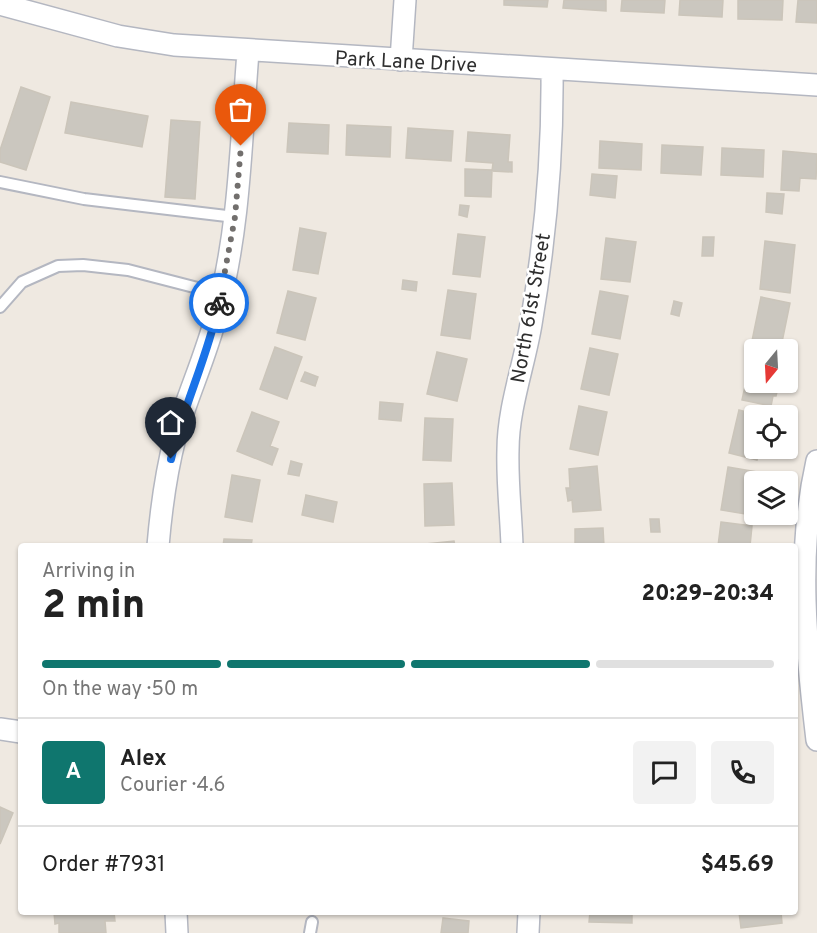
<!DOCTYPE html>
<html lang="en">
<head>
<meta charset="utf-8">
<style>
  :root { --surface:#fff; --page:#f2f2f2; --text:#222; --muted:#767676; --line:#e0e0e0; --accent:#0f766e }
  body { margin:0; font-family:Overpass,sans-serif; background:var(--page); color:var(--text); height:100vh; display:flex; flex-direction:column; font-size:22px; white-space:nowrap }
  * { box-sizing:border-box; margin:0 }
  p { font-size:20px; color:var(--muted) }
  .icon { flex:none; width:33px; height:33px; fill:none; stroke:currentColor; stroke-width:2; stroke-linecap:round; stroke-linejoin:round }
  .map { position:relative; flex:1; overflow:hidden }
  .side { position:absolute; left:18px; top:543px; width:780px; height:372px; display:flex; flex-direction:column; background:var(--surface); border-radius:6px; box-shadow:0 2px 4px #0004 }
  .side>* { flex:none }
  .needle { width:39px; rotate:198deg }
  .controls { position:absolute; left:744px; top:339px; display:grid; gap:12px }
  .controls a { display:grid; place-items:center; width:54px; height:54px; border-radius:6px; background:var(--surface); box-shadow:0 2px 4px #0004; font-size:30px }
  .pin { position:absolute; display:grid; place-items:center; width:51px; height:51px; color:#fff; margin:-62px -26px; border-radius:50% 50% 50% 0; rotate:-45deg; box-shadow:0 0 6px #0007 }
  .pin .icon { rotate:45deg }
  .courier { position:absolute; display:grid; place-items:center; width:60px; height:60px; margin:-30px; border:4px solid #1a73e8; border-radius:50%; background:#fff; color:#222; box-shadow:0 2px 8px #0007 }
  .head em { font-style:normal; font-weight:800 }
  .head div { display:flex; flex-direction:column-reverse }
  .head { display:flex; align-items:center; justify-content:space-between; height:102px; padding:0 24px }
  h1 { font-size:39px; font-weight:800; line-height:45px }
  .bar { display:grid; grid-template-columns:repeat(4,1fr); gap:9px 6px; align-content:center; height:72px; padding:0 24px }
  .bar i { height:8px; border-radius:4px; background:var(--line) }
  .bar .selected { background:var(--accent) }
  .bar p { grid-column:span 4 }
  .line { display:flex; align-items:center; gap:15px; padding:0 24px; border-top:2px solid var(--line) }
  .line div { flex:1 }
  .round { display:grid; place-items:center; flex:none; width:63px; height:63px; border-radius:6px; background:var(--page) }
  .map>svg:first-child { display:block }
  .building { fill:#cbc7bf; stroke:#cbc5ba; stroke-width:1.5 }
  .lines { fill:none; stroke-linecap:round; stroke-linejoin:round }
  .lane-casing { stroke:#b4b7c1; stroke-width:14 }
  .street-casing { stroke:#b4b7c1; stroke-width:24 }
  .lane { stroke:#fff; stroke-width:10 }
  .street { stroke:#fff; stroke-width:21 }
  .done { stroke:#726f6d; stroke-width:6; stroke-dasharray:0 10.8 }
  .route { stroke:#1a73e8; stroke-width:8 }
  .labels { text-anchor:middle; stroke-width:5; stroke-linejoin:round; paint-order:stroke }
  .street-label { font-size:20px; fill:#2e2e2e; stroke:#fff }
</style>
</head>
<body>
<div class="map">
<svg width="817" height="933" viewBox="0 0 817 933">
  <rect width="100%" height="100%" fill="#efe9e1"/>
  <path class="building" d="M504,0h44l-1,7 -43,-2z
    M564,0h42v11l-43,-3z
    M622,0h43l-1,13 -43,-2z
    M680,0h43l-1,17 -43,-2z
    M738,0h45l-1,20 -44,-1z
    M798,0h19v23l-21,-1z
    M21,87l29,10 -24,73 -26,-8v-12z
    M71,102l77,14 -6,31 -77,-14z
    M171,120l29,2 -5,77 -30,-2z
    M289,123l40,2 -1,29 -41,-2z
    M347,125l44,2 -1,30 -44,-2z
    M408,128l45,3 -2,30 -45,-3z
    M468,132l42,3 -2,27h4v10l-20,-1 1,-8 -27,-2z
    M600,141l42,3 -1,26 -42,-2z
    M662,145l41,2 -2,28 -40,-2z
    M722,148l42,2 -1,27 -42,-2z
    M783,151l34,3 -1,25 -16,-1 -1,13 -18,-1z
    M465,169l27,1 -1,27 -26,-1z
    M592,174l25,2 -2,22 -25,-3z
    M767,193l17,1 -2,20 -16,-2z
    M460,205l9,1 -2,11 -8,-2z
    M300,228l26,5 -8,41 -25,-4z
    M458,234l27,3 -5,40 -27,-3z
    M703,237h11l-1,19h-11z
    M606,238l30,4 -6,40 -29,-3z
    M765,241l30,4 -5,48 -30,-4z
    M403,280l14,2 -1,9 -14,-2z
    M448,290l28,4 -6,45 -29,-4z
    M288,291l28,7 -11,42 -28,-7z
    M600,291l28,5 -8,43 -28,-5z
    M761,297l29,6 -9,44 -29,-6z
    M674,301l8,2 -3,13 -8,-2z
    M275,347l27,10 -15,42 -27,-10z
    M590,348l28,6 -9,41 -28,-6z
    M437,352l30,7 -10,42 -30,-7z
    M752,354h2v28l25,2 -3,12h-3l-2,10 -29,-6z
    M305,372l13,5 -3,9 -14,-5z
    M380,402l23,2 -2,17 -22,-2z
    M579,406l28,6 -9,43 -28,-6z
    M739,410l23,6h-8v32h6l-3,12 -28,-7z
    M252,412l27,10 -9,24 8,3 -6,16 -35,-14z
    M425,418l28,1 -2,42 -28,-1z
    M291,461l11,3 -3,12 -11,-2z
    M597,466l4,44 -28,2 -1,-12 -4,1 -2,-13h4l-1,-19z
    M728,467l30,5 -2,10h-2l-3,33 -30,-5z
    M232,475l28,5 -8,42 -27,-5z
    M452,483l2,42 -29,1 -1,-42z
    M306,495l31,7 -4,20 -31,-7z
    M650,519h9l1,13h-9z
    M721,522l31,4 -2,20h-32z
    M603,528l1,18h-29v-17z
    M224,539l28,1 -1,6h-28z
    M454,541l1,5h-29v-2z
    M0,807l13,6 -13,31z
    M54,912h60l1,9h-10l1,12h-47v-10l-4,1z
    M590,912h42v11l-43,-1z
    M739,912h42l1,11 -41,5z
    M443,918l26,3 -1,12h-27z"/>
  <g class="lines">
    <g class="lane-casing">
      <path id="lane" d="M0,182l84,17 151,18
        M0,307l22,-25 36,-16 25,-1 45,5 93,24
        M310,933l2,-11"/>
    </g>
    <g class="street-casing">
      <path id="street" d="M0,4l118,32 56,9 643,40
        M401,60l4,-60
        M817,461c-21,93 -11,186 0,279
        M158,546c3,-36 8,-73 17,-108 12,-42 31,-82 42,-125 23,-85 24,-174 31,-261
        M512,546c-1,-32 -5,-64 -4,-96 0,-42 16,-84 23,-126 14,-83 22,-169 21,-254
        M0,729l21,3
        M176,912l1,21
        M528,933l1,-21"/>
    </g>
    <use href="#lane" class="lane"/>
    <use href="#street" class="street"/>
  </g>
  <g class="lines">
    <path class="done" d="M219,303l16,-86 6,-71"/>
    <path class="route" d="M171,459c12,-53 37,-102 48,-156"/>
  </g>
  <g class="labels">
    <g class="street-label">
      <text transform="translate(406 61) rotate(3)" y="7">Park Lane Drive</text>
      <text transform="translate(530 308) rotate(-80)" y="7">North 61st Street</text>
    </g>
  </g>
</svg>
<div class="controls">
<a><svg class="needle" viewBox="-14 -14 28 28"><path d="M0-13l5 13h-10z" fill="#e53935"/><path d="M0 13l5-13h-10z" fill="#767676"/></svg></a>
<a><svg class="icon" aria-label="locate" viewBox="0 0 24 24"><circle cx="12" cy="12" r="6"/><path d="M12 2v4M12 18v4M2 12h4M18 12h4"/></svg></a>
<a><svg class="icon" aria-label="layers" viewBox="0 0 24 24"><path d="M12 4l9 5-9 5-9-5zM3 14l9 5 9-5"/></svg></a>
</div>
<div class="pin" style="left:241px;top:146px;background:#ea580c"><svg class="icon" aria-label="bag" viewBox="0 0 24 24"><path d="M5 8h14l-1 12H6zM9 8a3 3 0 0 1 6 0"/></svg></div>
<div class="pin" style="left:171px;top:459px;background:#1f2937"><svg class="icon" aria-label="home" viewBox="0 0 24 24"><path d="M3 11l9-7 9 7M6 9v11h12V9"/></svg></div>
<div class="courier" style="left:219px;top:303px"><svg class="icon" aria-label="bike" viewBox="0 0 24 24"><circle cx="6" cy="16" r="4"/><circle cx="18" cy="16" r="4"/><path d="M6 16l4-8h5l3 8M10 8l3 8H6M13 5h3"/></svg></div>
<section class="side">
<div class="head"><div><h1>2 min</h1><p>Arriving in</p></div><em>20:29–20:34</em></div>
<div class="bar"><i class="selected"></i><i class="selected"></i><i class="selected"></i><i></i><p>On the way · 50 m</p></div>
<div class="line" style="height:108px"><b class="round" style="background:var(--accent);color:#fff">A</b><div><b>Alex</b><p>Courier · 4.6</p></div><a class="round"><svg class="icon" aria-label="chat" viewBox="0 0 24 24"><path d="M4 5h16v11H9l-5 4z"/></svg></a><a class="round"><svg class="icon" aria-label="phone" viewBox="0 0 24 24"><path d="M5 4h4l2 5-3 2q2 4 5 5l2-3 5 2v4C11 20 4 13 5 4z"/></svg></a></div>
<div class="line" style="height:78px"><div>Order #7931</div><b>$45.69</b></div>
</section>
</div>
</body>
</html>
